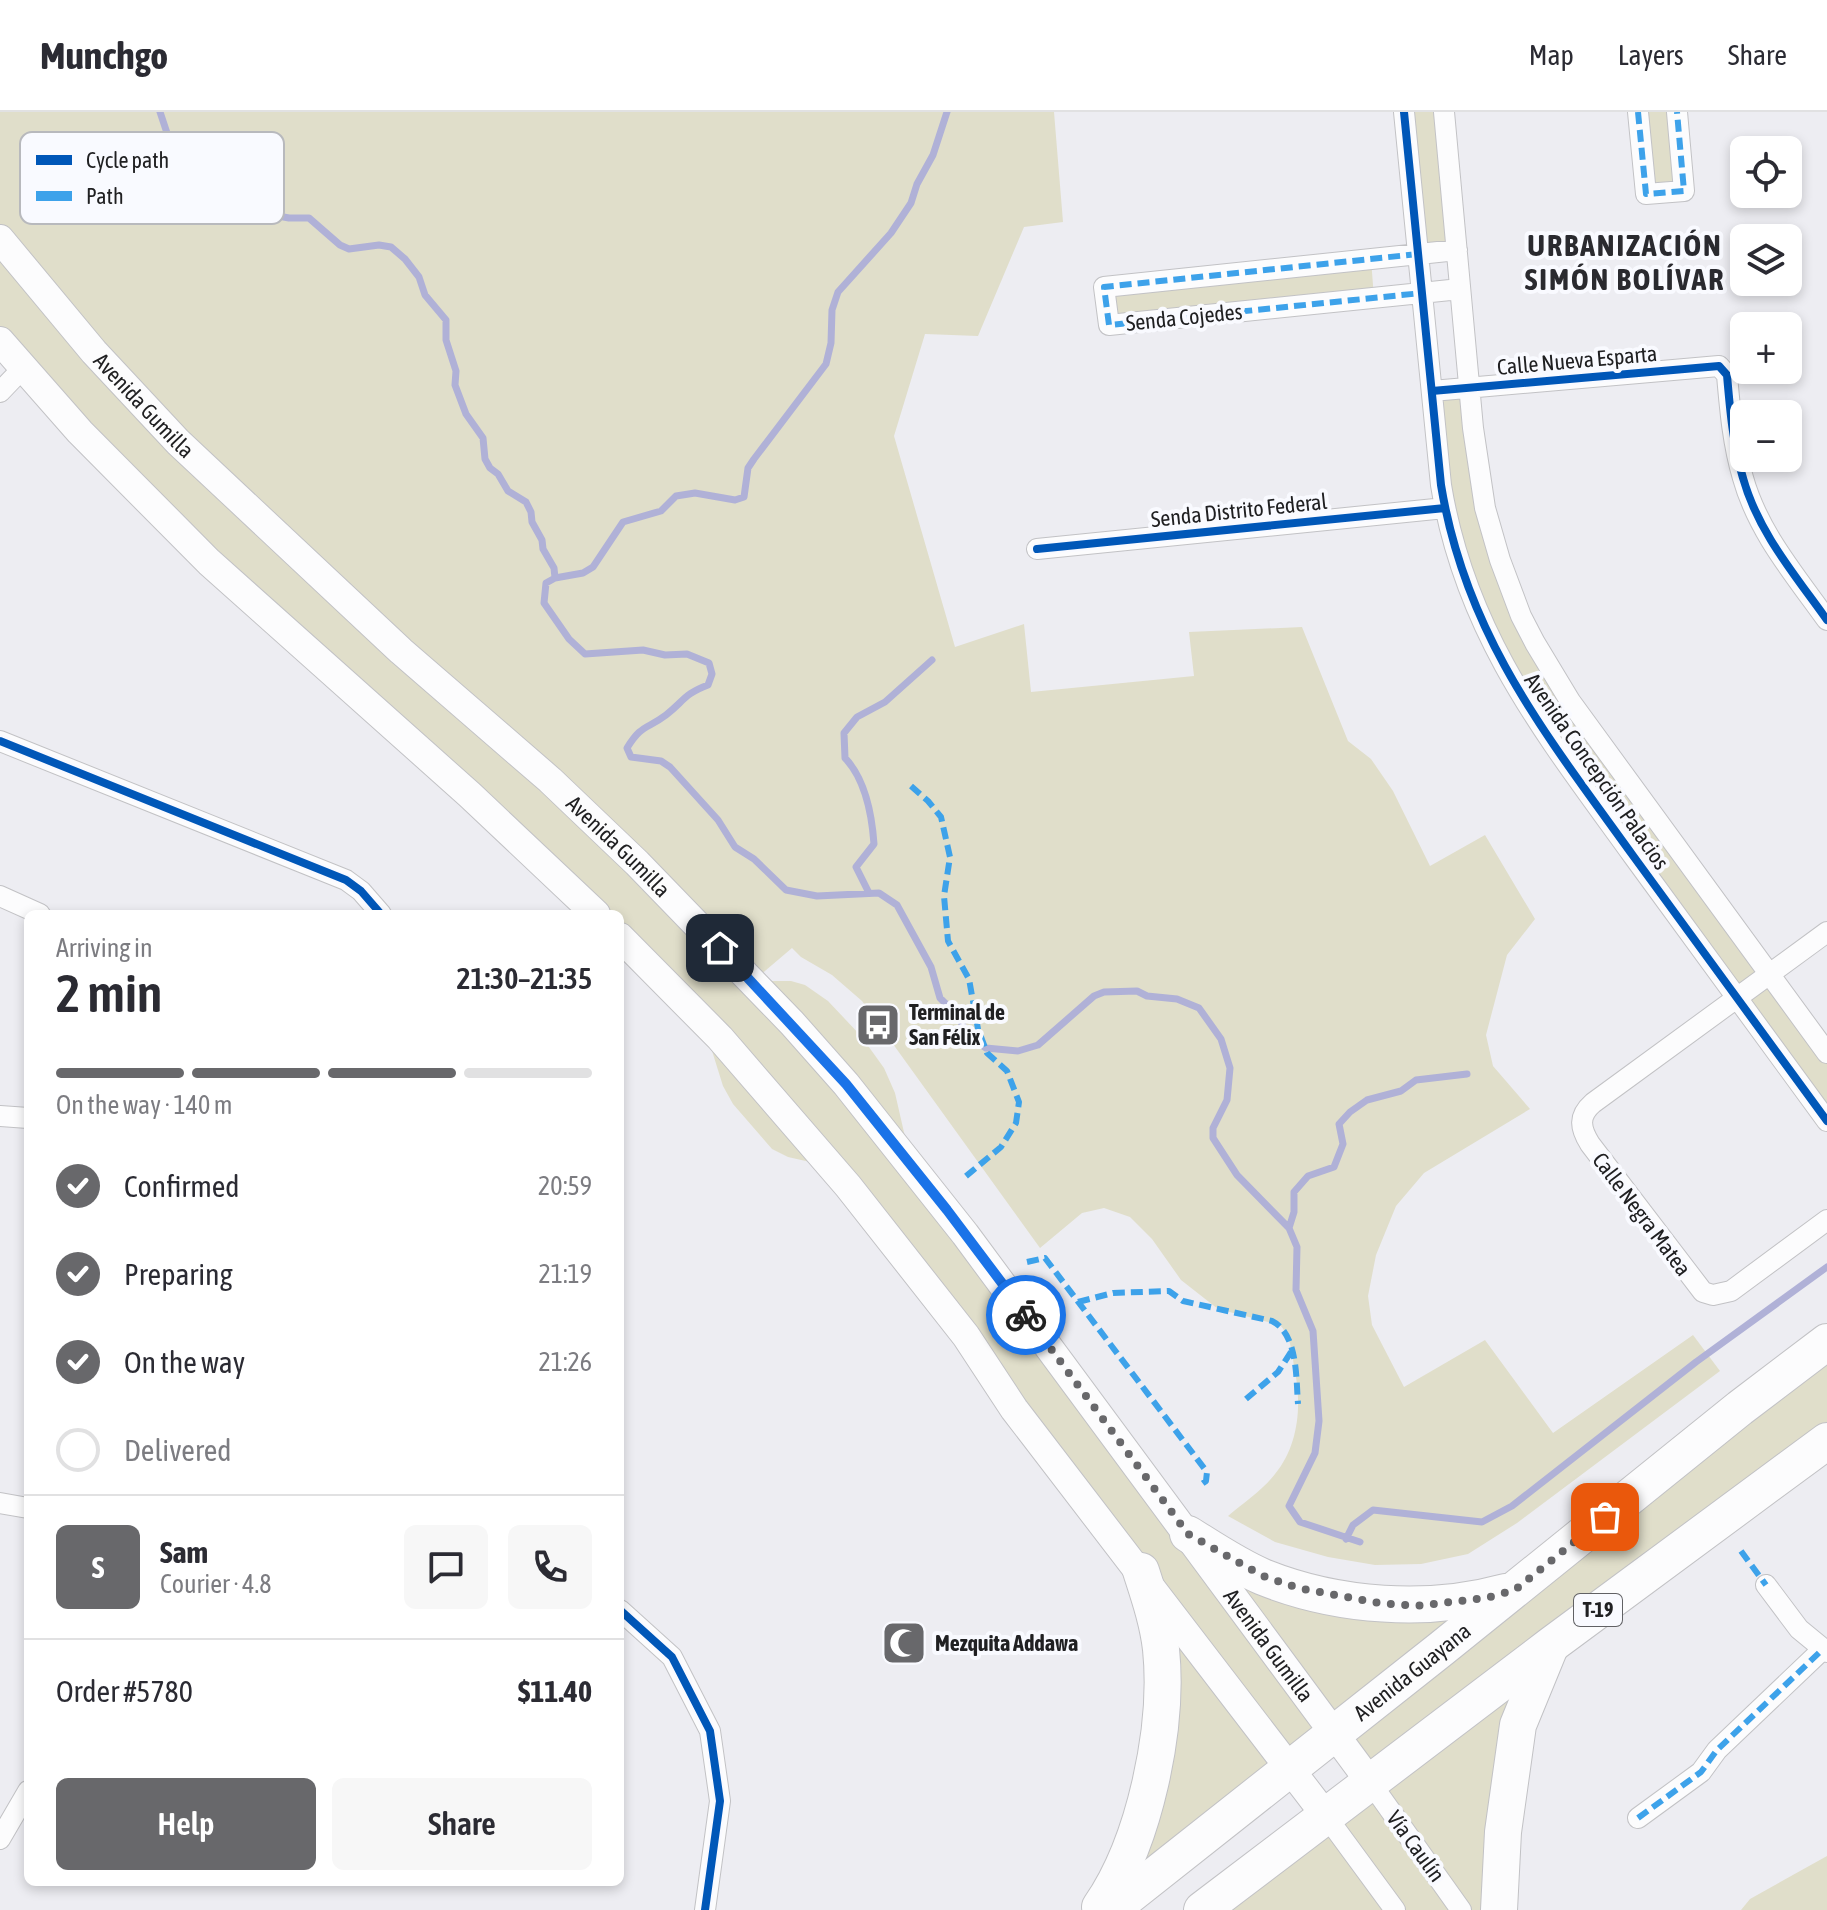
<!DOCTYPE html>
<html lang="en">
<head>
<meta charset="utf-8">
<style>
  :root { --surface:#fff; --page:#f7f7f7; --text:#2b2b33; --muted:#7c7c81; --line:#e1e1e2; --accent:#68686b }
  body { margin:0; font-family:"Asap Condensed",sans-serif; background:var(--page); color:var(--text); height:100vh; display:flex; flex-direction:column; font-size:30px; white-space:nowrap }
  * { box-sizing:border-box; margin:0 }
  p { font-size:26px; color:var(--muted) }
  .icon { flex:none; width:44px; height:44px; fill:none; stroke:currentColor; stroke-width:2; stroke-linecap:round; stroke-linejoin:round }
  .map { position:relative; flex:1; overflow:hidden }
  .details { position:absolute; left:24px; top:798px; width:600px; height:976px; display:flex; flex-direction:column; background:var(--surface); border-radius:12px; box-shadow:0 4px 12px #0003 }
  .details>* { flex:none }
  .fabs { position:absolute; left:1730px; top:24px; display:grid; gap:16px }
  .fabs a { display:grid; place-items:center; width:72px; height:72px; border-radius:12px; background:var(--surface); box-shadow:0 4px 12px #0003; font-size:40px }
  .pin { position:absolute; display:grid; place-items:center; width:68px; height:68px; color:#fff; margin:-34px; border-radius:16px; box-shadow:0 4px 12px #0006 }
  .courier { position:absolute; display:grid; place-items:center; width:80px; height:80px; margin:-40px; border:6px solid #1a73e8; border-radius:50%; background:#fff; color:#222; box-shadow:0 2px 10px #0007 }
  .head em { font-style:normal; font-weight:600 }
  .head div { display:flex; flex-direction:column-reverse }
  .head { display:flex; align-items:center; justify-content:space-between; height:136px; padding:0 32px }
  h1 { font-size:52px; font-weight:600; line-height:60px }
  .bar { display:grid; grid-template-columns:repeat(4,1fr); gap:12px 8px; align-content:center; height:96px; padding:0 32px }
  .bar i { height:10px; border-radius:6px; background:var(--line) }
  .bar .selected { background:var(--accent) }
  .bar p { grid-column:span 4 }
  .line { display:flex; align-items:center; gap:20px; padding:0 32px; border-top:2px solid var(--line) }
  .line div { flex:1 }
  .round { display:grid; place-items:center; flex:none; width:84px; height:84px; border-radius:12px; background:var(--page) }
  ol { padding:0 32px; list-style:none }
  li { display:flex; align-items:center; gap:24px; height:88px }
  li p { margin-inline-start:auto }
  li .icon { padding:8px; border-radius:50%; background:var(--accent); color:#fff; stroke-width:4 }
  li:last-child { color:var(--muted) }
  li i { width:44px; height:44px; border:4px solid var(--line); border-radius:50% }
  .button { display:flex; gap:16px; margin-top:auto; padding:16px 32px }
  .button a { flex:1; height:92px; border-radius:12px; background:var(--accent); color:#fff; font-size:32px; font-weight:600; line-height:92px; text-align:center }
  .button a+a { background:var(--page); color:var(--text) }
  header { display:flex; align-items:center; gap:48px; box-sizing:border-box; height:112px; padding:0 40px; background:var(--surface); border-bottom:2px solid var(--line) }
  header strong { font-size:38px }
  nav { display:flex; gap:44px; margin-inline-start:auto; font-size:28px }
  .map>svg:first-child { display:block }
  .green { fill:#e0deca }
  .lines { fill:none; stroke-linecap:round; stroke-linejoin:round }
  .stream { stroke:#b0b1d7; stroke-width:7 }
  .street-casing { stroke:#c2c2c5; stroke-width:22 }
  .secondary-casing { stroke:#c2c2c5; stroke-width:30 }
  .highway-casing { stroke:#c2c2c5; stroke-width:38 }
  .street { stroke:#fcfcfd; stroke-width:20 }
  .secondary { stroke:#fcfcfd; stroke-width:28 }
  .highway { stroke:#fcfcfd; stroke-width:36 }
  .quiet { stroke:#3da2ea; stroke-width:6; stroke-dasharray:12 6; stroke-linecap:butt }
  .cycleway-casing { stroke:#f9faff; stroke-width:13 }
  .cycleway { stroke:#0057b8; stroke-width:8 }
  .done { stroke:#68686b; stroke-width:8; stroke-dasharray:0 14.4 }
  .route { stroke:#1a73e8; stroke-width:10 }
  .labels { text-anchor:middle; stroke-width:8; stroke-linejoin:round; paint-order:stroke }
  .shield { fill:#f9faff; stroke:#616164; stroke-width:2 }
  .shield-label { font-size:20px; font-weight:bold; fill:#202022 }
  .street-label { font-size:22px; fill:#202022; stroke:#f9faff }
  .poi-label { font-size:22px; font-weight:bold; fill:#202022; stroke:#f9faff; text-anchor:start }
  .district-label { font-size:30px; font-weight:bold; letter-spacing:2px; fill:#2a2a2f; stroke:#f9faff }
  .key { fill:#f9faff; stroke:#b8b9bd; stroke-width:2 }
  .key-label { font-size:22px; fill:#202022 }
</style>
</head>
<body>
<header>
<strong>Munchgo</strong>
<nav><a>Map</a><a>Layers</a><a>Share</a></nav>
</header>
<div class="map">
<svg width="1827" height="1798" viewBox="0 0 1827 1798">
  <rect width="100%" height="100%" fill="#ededf2"/>
  <path class="green" d="M0,0h1054l9,110 -39,5 -46,109 -53,-2 -31,102 61,211 69,-23 7,68 163,-16 -5,-44 113,-5 46,114 23,18 22,32 37,75 55,-31 50,84 -28,36 -21,80 7,31 37,43 -106,64 -28,33 -20,49 -8,41 4,29 32,62 81,-47 68,93 140,-98 27,36 -203,152 -49,31 -47,10 -46,1 -47,-8 -53,-15 -47,-26c15,-13 35,-26 47,-42 23,-28 27,-67 20,-102 -3,-17 -3,-34 -15,-47l-62,-16 -37,-29 -29,-41 -22,-22 -26,-9 -22,5 -42,35 -178,-247 -30,-26 -31,-18 -9,-9 -39,33h38l14,4 23,16 33,35 23,32 11,25 16,70 277,371 75,42 223,22 341,-256v99l-276,204 -52,265h-297l167,-128 -35,-48 -223,176 23,-66 20,-233 -322,-444 -44,-10 -16,-8 -39,-45 -10,-18 -20,-64 -83,-85v-23h-24l-596,-573z
    M1404,0h40l13,138 -39,4z
    M1638,0h39l7,79 -38,3z
    M1371,147l3,39 -265,27 -5,-38z
    M1470,276l3,40 48,188 306,437v68l-167,-229 -186,-289 -42,-212z
    M1827,1744v54h-86l9,-11z"/>
  <g class="lines">
    <path class="stream" d="M160,0l11,33 12,18 19,13 19,26 9,5 59,11h20l31,27 9,4 30,-4 12,2 14,12 14,18 6,18 21,25v20l10,31 -1,14 11,29 17,24 2,21 5,9 8,6 10,17 18,11 5,10 1,10 10,18 1,9 11,19 1,10
      M947,0l-14,43 -16,29 -6,19 -20,30 -53,59 -6,18 -1,33 -5,21 -72,95 -6,9 -4,29 -9,3 -40,-7 -19,3 -15,15 -38,11 -30,45 -10,6 -28,5 -9,5 -2,20 25,36 16,15 58,-4 22,5 22,-1 22,9 3,11 -4,11c-24,9 -24,16 -42,30 -20,15 -24,9 -39,33l4,9 30,4 9,6 48,53 17,27 19,12 32,31 31,6 62,-3 18,12 34,62 9,31 18,18 10,20 18,12 32,3 20,-6 56,-49 10,-4 33,-1 10,5 30,3 22,9 22,31 9,29 -3,32 -14,28v10l24,37 52,53 8,19 -1,43 17,41 6,90 -4,32 -26,53 11,16 60,20
      M869,781l-13,-26 18,-23c-2,-28 -9,-65 -29,-86l-1,-25 13,-16 28,-15 47,-42
      M1289,1116l5,-16v-20l14,-16 26,-9 9,-23 -4,-20 11,-12 17,-12 34,-9 15,-11 51,-6
      M1346,1427l7,-14 20,-15 109,12 30,-16 184,-144 131,-95"/>
    <g class="street-casing">
      <path id="street" d="M1404,0l37,373c25,152 106,251 193,372 64,88 129,176 193,264
        M1444,0l29,316 12,80 15,52 21,56 14,27 35,58 257,352
        M1638,0l8,82 38,-3 -7,-79
        M1457,138l-353,37 5,38 351,-36
        M1432,279l287,-25 8,9c3,35 6,70 16,103 15,54 52,97 84,142
        M0,280l23,-24
        M1037,437l408,-41
        M0,629l346,139 15,11 20,23
        M0,784l40,18
        M1827,820l-234,171c-15,13 -13,25 -3,41l113,148 10,3 18,-4 96,-71
        M0,1004l28,2
        M0,1391l28,5
        M1766,1473l33,44 28,23
        M620,1498l52,47 38,74 10,70 -15,109
        M1370,1670l91,128
        M1326,1704l69,94
        M1638,1706l63,-46 16,-22 105,-100
        M0,1727l28,-48"/>
    </g>
    <g class="secondary-casing">
      <g id="secondary">
        <path id="s1" d="M0,127l94,113 84,90 223,209 149,129 87,83 155,160 54,61 119,150 405,548"/>
        <path d="M0,229l80,91 129,130 261,233 126,119"/>
        <path d="M620,825l100,101 128,148 118,150 48,73 312,407"/>
      </g>
    </g>
    <g class="highway-casing">
      <g id="highway">
        <path d="M1188,1422c24,15 49,32 75,43 75,30 165,36 242,15"/>
        <path d="M1100,1795c45,-65 69,-180 61,-258 -3,-27 -12,-53 -20,-78"/>
        <path id="s2" d="M1111,1798l330,-261 299,-241 87,-66"/>
        <path d="M1202,1798l349,-265 276,-204"/>
        <path d="M1499,1798l4,-78 15,-107 32,-78"/>
      </g>
    </g>
    <use href="#street" class="street"/>
    <use href="#secondary" class="secondary"/>
    <use href="#highway" class="highway"/>
    <path class="quiet" d="M1638,0l8,82 38,-3 -7,-79
      M1418,142l-314,33 5,38 313,-32
      M911,674l17,15 13,16 9,40 -6,39 4,45 21,38 9,50 9,24 20,18 12,31 -3,21 -15,24 -36,30
      M1027,1150l18,-4 162,214 -1,9 -8,6
      M1078,1190l35,-9 56,-2 14,10 89,20c26,13 24,57 26,83
      M1246,1287l32,-27 13,-20
      M1741,1439l25,34
      M1638,1706l63,-46 16,-22 105,-100"/>
    <g class="cycleway-casing">
      <path id="cycleway" d="M1404,0l37,373c25,152 106,251 193,372 64,88 129,176 193,264
        M1432,279l287,-25 8,9c3,35 6,70 16,103 15,54 52,97 84,142
        M1037,437l408,-41
        M0,629l346,139 15,11 20,23
        M620,1498l52,47 38,74 10,70 -15,109"/>
    </g>
    <use href="#cycleway" class="cycleway"/>
  </g>
  <g class="lines">
    <path class="done" d="M1026,1203l162,219 75,42 35,12 81,15 37,3 70,-8 29,-8 90,-73"/>
    <path class="route" d="M720,836l126,136 101,126 79,105"/>
  </g>
  <defs>
    <g id="bus-square" transform="scale(2.3)"><rect x="-9" y="-9" width="18" height="18" rx="4" fill="#68686b" stroke="#f9faff"/><path d="M-5-6H5V4H4V6H2V4H-2V6H-4V4H-5ZM-3.5-4V0h7V-4ZM-3.5 1.2v1.5H-2V1.2ZM2 1.2v1.5H3.5V1.2Z" fill="#fff"/></g>
    <g id="mosque-square" transform="scale(2.3)"><rect x="-9" y="-9" width="18" height="18" rx="4" fill="#68686b" stroke="#f9faff"/><path d="M3.5-4.9A6 6 0 1 0 3.5 4.9A5 5 0 1 1 3.5-4.9Z" fill="#fff"/></g>
  </defs>
  <g fill-rule="evenodd">
    <use href="#bus-square" x="878" y="913"/>
    <use href="#mosque-square" x="904" y="1531"/>
  </g>
  <g class="labels">
    <rect class="shield" x="1574" y="1482" width="48" height="32" rx="6"/>
    <g class="shield-label">
      <text x="1598" y="1505">T-19</text>
    </g>
    <g class="street-label">
      <text transform="translate(1184 205) rotate(-6)" y="8">Senda Cojedes</text>
      <text transform="translate(1577 248) rotate(-5)" y="8">Calle Nueva Esparta</text>
      <text dy="8" stroke="none"><textPath href="#s1" startOffset="220">Avenida Gumilla</textPath></text>
      <text transform="translate(1239 398) rotate(-6)" y="8">Senda Distrito Federal</text>
      <text transform="translate(1597 659) rotate(55)" y="8">Avenida Concepción Palacios</text>
      <text dy="8" stroke="none"><textPath href="#s1" startOffset="868">Avenida Gumilla</textPath></text>
      <text transform="translate(1642 1102) rotate(53)" y="8">Calle Negra Matea</text>
      <text dy="8" stroke="none"><textPath href="#s1" startOffset="1900">Avenida Gumilla</textPath></text>
      <text dy="8" stroke="none"><textPath href="#s2" startOffset="384">Avenida Guayana</textPath></text>
      <text transform="translate(1416 1734) rotate(54)" y="8">Vía Caulín</text>
    </g>
    <g class="poi-label">
      <text x="909" y="908">Terminal de<tspan x="909" dy="25">San Félix</tspan></text>
      <text x="935" y="1539">Mezquita Addawa</text>
    </g>
    <g class="district-label">
      <text x="1625" y="144">URBANIZACIÓN<tspan x="1625" dy="34">SIMÓN BOLÍVAR</tspan></text>
    </g>
  </g>
  <rect x="20" y="20" width="264" height="92" rx="12" class="key"/>
  <rect x="36" y="43" width="36" height="10" fill="#0057b8"/>
  <rect x="36" y="79" width="36" height="10" fill="#3da2ea"/>
  <g class="key-label">
    <text x="86" y="56">Cycle path</text>
    <text x="86" y="92">Path</text>
  </g>
</svg>
<div class="fabs">
<a><svg class="icon" aria-label="locate" viewBox="0 0 24 24"><circle cx="12" cy="12" r="6"/><path d="M12 2v4M12 18v4M2 12h4M18 12h4"/></svg></a>
<a><svg class="icon" aria-label="layers" viewBox="0 0 24 24"><path d="M12 4l9 5-9 5-9-5zM3 14l9 5 9-5"/></svg></a>
<a>+</a>
<a>−</a>
</div>
<div class="pin" style="left:1605px;top:1405px;background:#ea580c"><svg class="icon" aria-label="bag" viewBox="0 0 24 24"><path d="M5 8h14l-1 12H6zM9 8a3 3 0 0 1 6 0"/></svg></div>
<div class="pin" style="left:720px;top:836px;background:#1f2937"><svg class="icon" aria-label="home" viewBox="0 0 24 24"><path d="M3 11l9-7 9 7M6 9v11h12V9"/></svg></div>
<div class="courier" style="left:1026px;top:1203px"><svg class="icon" aria-label="bike" viewBox="0 0 24 24"><circle cx="6" cy="16" r="4"/><circle cx="18" cy="16" r="4"/><path d="M6 16l4-8h5l3 8M10 8l3 8H6M13 5h3"/></svg></div>
<section class="details">
<div class="head"><div><h1>2 min</h1><p>Arriving in</p></div><em>21:30–21:35</em></div>
<div class="bar"><i class="selected"></i><i class="selected"></i><i class="selected"></i><i></i><p>On the way · 140 m</p></div>
<ol>
<li><svg class="icon" aria-label="check" viewBox="0 0 24 24"><path d="M5 12l5 5 9-10"/></svg>Confirmed<p>20:59</p></li>
<li><svg class="icon" aria-label="check" viewBox="0 0 24 24"><path d="M5 12l5 5 9-10"/></svg>Preparing<p>21:19</p></li>
<li><svg class="icon" aria-label="check" viewBox="0 0 24 24"><path d="M5 12l5 5 9-10"/></svg>On the way<p>21:26</p></li>
<li><i></i>Delivered</li>
</ol>
<div class="line" style="height:144px"><b class="round" style="background:var(--accent);color:#fff">S</b><div><b>Sam</b><p>Courier · 4.8</p></div><a class="round"><svg class="icon" aria-label="chat" viewBox="0 0 24 24"><path d="M4 5h16v11H9l-5 4z"/></svg></a><a class="round"><svg class="icon" aria-label="phone" viewBox="0 0 24 24"><path d="M5 4h4l2 5-3 2q2 4 5 5l2-3 5 2v4C11 20 4 13 5 4z"/></svg></a></div>
<div class="line" style="height:104px"><div>Order #5780</div><b>$11.40</b></div>
<div class="button"><a>Help</a><a>Share</a></div>
</section>
</div>
</body>
</html>
